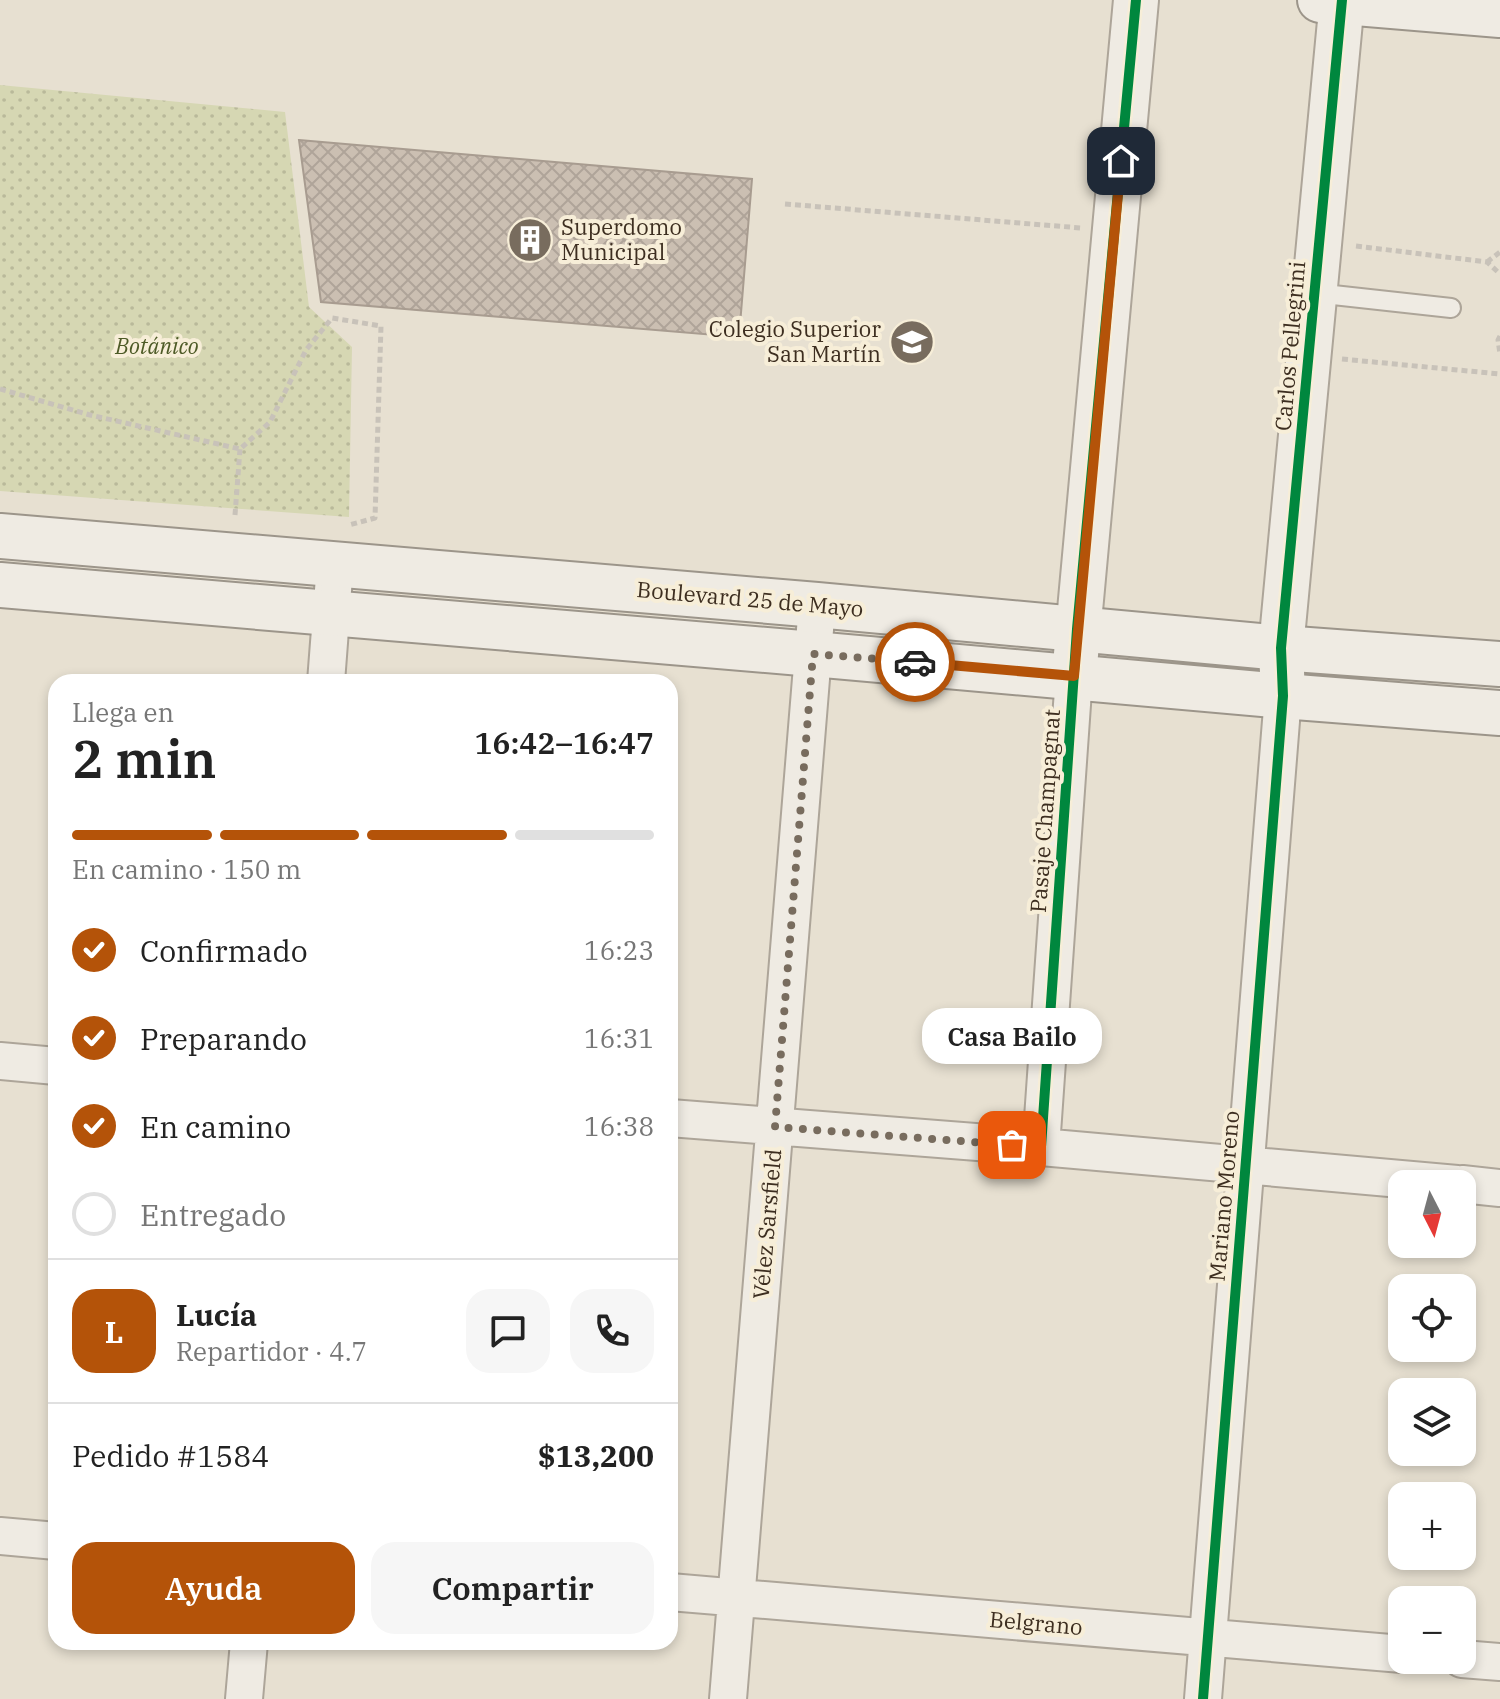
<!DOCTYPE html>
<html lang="es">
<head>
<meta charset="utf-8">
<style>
  :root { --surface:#fff; --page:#f6f6f6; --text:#222; --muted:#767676; --line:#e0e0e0; --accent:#b45309 }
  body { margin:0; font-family:"IBM Plex Serif",serif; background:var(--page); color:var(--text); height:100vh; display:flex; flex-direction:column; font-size:30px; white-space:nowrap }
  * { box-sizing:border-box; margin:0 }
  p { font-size:26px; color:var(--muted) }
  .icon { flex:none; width:44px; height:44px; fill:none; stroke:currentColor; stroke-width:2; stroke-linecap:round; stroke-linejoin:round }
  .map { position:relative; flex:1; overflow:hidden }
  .drawer { position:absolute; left:48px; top:674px; width:630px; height:976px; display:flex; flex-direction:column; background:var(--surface); border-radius:24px; box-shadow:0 4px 12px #0003 }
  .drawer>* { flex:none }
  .needle { width:52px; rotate:174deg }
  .controls { position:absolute; left:1388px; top:1170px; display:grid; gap:16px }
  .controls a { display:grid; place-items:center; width:88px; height:88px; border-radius:16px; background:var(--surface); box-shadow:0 4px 12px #0003; font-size:40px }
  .pin { position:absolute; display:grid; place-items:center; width:68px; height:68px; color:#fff; margin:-34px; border-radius:16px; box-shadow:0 4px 12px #0006 }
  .courier { position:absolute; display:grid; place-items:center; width:80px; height:80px; margin:-40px; border:6px solid #b45309; border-radius:50%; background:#fff; color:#222; box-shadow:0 2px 10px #0007 }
  .bubble { position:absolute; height:56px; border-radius:24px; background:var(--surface); box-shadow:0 4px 12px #0003; font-size:26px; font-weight:600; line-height:56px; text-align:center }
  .head em { font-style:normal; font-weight:600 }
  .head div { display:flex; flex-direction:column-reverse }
  .head { display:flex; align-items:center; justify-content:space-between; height:136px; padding:0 24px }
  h1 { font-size:52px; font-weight:600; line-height:60px }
  .bar { display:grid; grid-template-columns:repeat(4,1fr); gap:12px 8px; align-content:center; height:96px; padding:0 24px }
  .bar i { height:10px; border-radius:6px; background:var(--line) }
  .bar .current { background:var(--accent) }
  .bar p { grid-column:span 4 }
  .line { display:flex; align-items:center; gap:20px; padding:0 24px; border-top:2px solid var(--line) }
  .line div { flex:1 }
  .round { display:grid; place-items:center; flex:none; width:84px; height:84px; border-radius:24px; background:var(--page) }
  ol { padding:0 24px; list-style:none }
  li { display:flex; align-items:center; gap:24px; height:88px }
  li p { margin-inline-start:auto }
  li .icon { padding:8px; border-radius:50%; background:var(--accent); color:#fff; stroke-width:4 }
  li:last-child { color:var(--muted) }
  li i { width:44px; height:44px; border:4px solid var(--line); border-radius:50% }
  .cta { display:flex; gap:16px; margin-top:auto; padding:16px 24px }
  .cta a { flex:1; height:92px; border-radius:24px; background:var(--accent); color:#fff; font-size:32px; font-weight:600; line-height:92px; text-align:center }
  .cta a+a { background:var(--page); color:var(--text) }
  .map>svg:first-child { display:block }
  .park { fill:url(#park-dots) }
  .building { fill:url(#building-cross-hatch); stroke:#a89c90; stroke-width:2 }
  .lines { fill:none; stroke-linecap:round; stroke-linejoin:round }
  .service-casing { stroke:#ada599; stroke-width:22 }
  .minor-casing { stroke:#ada599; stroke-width:40 }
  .tertiary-casing { stroke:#ada599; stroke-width:48 }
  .secondary-casing { stroke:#9c958a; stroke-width:48 }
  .path { stroke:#c8c2b9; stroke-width:5; stroke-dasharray:6 4; stroke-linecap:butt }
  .service { stroke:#efebe3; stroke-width:18 }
  .minor { stroke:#efebe3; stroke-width:36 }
  .tertiary { stroke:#efebe3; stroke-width:44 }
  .secondary { stroke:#efebe3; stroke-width:44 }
  .cycleway-casing { stroke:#f7eed8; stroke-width:15 }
  .cycleway { stroke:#00873e; stroke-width:10 }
  .done { stroke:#786c5e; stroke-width:8; stroke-dasharray:0 14.4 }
  .route { stroke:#b45309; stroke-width:10 }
  .labels { text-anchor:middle; stroke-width:8; stroke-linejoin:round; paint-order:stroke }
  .poi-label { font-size:22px; fill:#3d2e20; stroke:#f7eed8; text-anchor:start }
  .park-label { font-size:22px; font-style:italic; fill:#4d5a26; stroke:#f7eed8 }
  .street-label { font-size:22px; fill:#3d2e20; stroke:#f7eed8 }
</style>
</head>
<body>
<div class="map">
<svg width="1500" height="1699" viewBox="0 0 1500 1699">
  <defs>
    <pattern id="park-dots" width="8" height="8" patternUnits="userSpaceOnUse" patternTransform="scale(2)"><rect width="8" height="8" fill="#d6d7b3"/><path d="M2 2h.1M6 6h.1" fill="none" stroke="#b9b99a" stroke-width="1.8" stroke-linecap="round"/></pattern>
    <pattern id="building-cross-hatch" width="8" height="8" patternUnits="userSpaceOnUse" patternTransform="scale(2)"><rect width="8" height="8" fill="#cbbfb2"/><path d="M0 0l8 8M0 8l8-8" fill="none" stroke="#afa499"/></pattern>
  </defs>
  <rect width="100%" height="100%" fill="#e7e0d1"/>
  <path class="park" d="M0,85l285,27 24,195 43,40 -3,170 -349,-26z"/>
  <path class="building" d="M299,140l453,39 -13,158 -418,-35z"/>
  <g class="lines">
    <g class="service-casing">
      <path id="service" d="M1315,293l136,15"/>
    </g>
    <g class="minor-casing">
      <path id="minor" d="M326,682l9,-118
        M0,1061l56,5
        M670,1118l371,29 416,37
        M1041,1147l33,-471
        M1462,1184l38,4
        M0,1536l56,5
        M670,1592l732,62
        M1462,1659l38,3
        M244,1699l5,-57
        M728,1699l89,-1094
        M1203,1699l80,-1003"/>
    </g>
    <g class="tertiary-casing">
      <path id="tertiary" d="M1074,676l62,-676
        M1283,696l-2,-48 61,-648"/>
    </g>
    <g class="secondary-casing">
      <path id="secondary" d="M1320,0l180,15
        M0,536l817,69 464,43 219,16
        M0,585l813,69 470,42 217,17"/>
    </g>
    <path class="path" d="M785,204l296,24
      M1356,246l131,16 13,12
      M1487,262l13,-10
      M1500,336l-2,4 2,14
      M1342,359l158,15
      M0,389l90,26 150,34 30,-27 36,-72 26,-32 49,8 -6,192 -26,7
      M235,515l5,-66"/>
    <use href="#service" class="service"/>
    <use href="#minor" class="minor"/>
    <use href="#tertiary" class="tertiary"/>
    <use href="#secondary" class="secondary"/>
    <g class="cycleway-casing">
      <path id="cycleway" d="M1041,1147l36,-518 59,-629
        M1203,1699l80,-1003 -2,-48 61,-648"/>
    </g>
    <use href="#cycleway" class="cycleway"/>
  </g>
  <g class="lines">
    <path class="done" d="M915,662l-102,-8 -38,473 237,18"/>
    <path class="route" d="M915,662l159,14 47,-515"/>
  </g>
  <defs>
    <g id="building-disc" transform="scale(2.3)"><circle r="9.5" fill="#786c5e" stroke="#f7eed8"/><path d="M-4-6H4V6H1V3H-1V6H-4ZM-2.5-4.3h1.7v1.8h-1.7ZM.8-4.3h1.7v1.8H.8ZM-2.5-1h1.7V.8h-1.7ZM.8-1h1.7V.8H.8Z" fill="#fff"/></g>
    <g id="school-disc" transform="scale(2.3)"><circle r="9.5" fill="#786c5e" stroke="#f7eed8"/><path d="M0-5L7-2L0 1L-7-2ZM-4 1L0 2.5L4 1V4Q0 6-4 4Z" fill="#fff"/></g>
  </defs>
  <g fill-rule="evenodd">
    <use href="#building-disc" x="530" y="240"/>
    <use href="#school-disc" x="912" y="342"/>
  </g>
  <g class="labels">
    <g class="poi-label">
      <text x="561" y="235">Superdomo<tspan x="561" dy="25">Municipal</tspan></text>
      <text x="881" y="337" text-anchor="end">Colegio Superior<tspan x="881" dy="25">San Martín</tspan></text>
    </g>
    <g class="park-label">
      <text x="157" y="354">Botánico</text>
    </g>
    <g class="street-label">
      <text transform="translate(1290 346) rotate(-85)" y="8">Carlos Pellegrini</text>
      <text transform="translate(750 599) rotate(5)" y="8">Boulevard 25 de Mayo</text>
      <text transform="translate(1045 811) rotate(-86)" y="8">Pasaje Champagnat</text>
      <text transform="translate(1224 1196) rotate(-85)" y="8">Mariano Moreno</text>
      <text transform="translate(767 1224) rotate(-85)" y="8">Vélez Sarsfield</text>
      <text transform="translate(1036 1623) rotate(5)" y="8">Belgrano</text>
    </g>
  </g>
</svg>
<div class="controls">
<a><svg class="needle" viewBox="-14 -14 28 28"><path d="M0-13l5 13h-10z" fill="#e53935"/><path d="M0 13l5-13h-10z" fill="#767676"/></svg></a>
<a><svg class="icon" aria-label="locate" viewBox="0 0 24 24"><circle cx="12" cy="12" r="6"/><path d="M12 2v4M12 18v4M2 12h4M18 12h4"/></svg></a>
<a><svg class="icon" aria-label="layers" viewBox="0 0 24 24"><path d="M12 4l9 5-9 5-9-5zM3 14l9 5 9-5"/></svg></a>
<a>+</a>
<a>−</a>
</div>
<div class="pin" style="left:1012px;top:1145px;background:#ea580c"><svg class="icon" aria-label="bag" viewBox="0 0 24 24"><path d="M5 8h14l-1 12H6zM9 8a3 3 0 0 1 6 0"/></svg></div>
<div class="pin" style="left:1121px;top:161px;background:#1f2937"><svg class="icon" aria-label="home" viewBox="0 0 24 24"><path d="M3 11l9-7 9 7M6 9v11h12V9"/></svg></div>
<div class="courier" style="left:915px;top:662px"><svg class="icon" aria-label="car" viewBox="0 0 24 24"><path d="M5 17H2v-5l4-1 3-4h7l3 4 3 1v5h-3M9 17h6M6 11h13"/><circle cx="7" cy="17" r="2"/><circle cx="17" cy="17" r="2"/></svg></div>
<div class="bubble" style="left:922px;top:1008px;width:180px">Casa Bailo</div>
<section class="drawer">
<div class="head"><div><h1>2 min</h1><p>Llega en</p></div><em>16:42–16:47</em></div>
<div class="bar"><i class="current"></i><i class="current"></i><i class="current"></i><i></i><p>En camino · 150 m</p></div>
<ol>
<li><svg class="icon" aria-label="check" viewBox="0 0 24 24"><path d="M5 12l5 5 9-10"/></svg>Confirmado<p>16:23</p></li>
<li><svg class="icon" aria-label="check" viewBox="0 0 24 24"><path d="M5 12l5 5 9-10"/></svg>Preparando<p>16:31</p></li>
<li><svg class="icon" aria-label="check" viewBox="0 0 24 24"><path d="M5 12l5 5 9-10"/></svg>En camino<p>16:38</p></li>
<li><i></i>Entregado</li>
</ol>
<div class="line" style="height:144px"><b class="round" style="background:var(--accent);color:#fff">L</b><div><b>Lucía</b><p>Repartidor · 4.7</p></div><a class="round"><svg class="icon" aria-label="chat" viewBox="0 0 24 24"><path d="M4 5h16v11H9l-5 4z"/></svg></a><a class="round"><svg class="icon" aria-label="phone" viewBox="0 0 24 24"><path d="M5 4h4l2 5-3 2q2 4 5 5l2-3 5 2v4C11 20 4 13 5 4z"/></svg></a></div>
<div class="line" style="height:104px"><div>Pedido #1584</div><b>$13,200</b></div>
<div class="cta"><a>Ayuda</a><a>Compartir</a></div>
</section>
</div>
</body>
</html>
